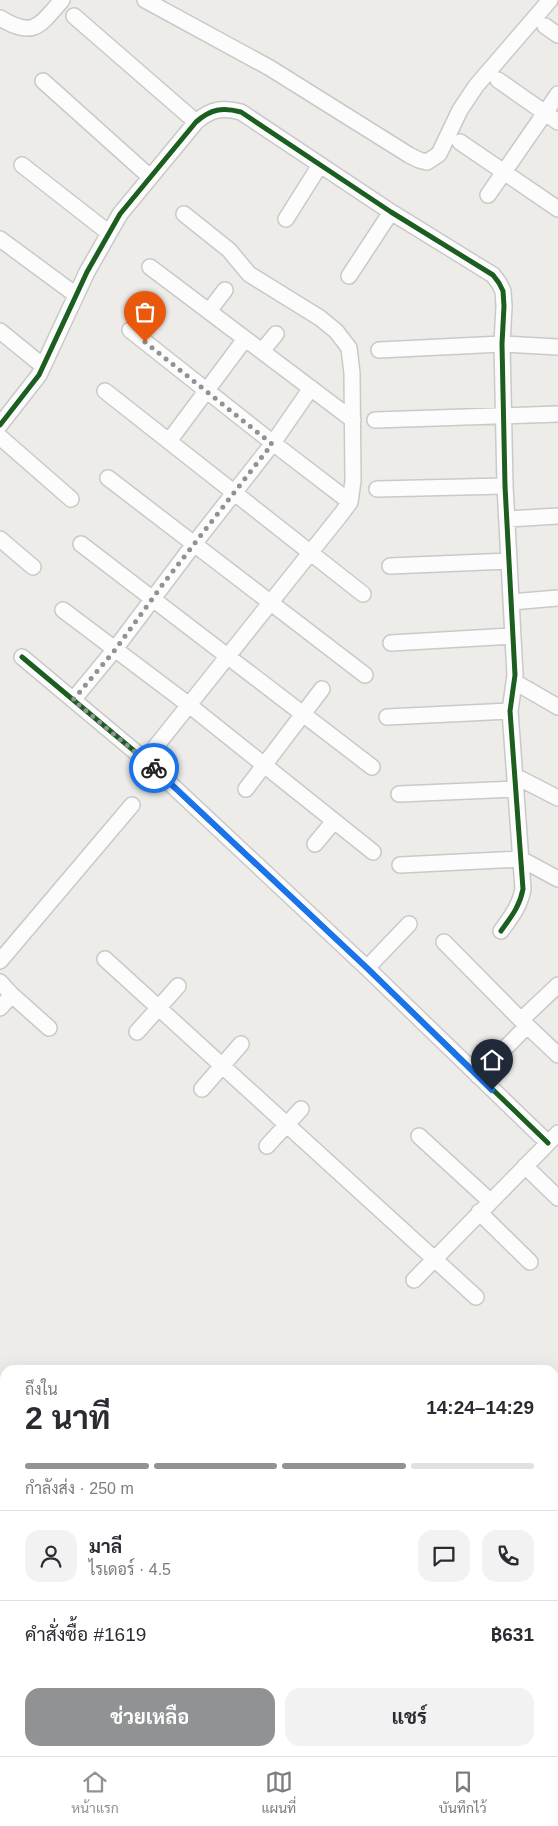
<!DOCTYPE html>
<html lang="th">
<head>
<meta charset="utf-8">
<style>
  :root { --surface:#fff; --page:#f2f2f3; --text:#2b2b33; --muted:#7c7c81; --line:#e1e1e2; --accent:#909294 }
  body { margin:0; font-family:Helvetica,Sarabun,sans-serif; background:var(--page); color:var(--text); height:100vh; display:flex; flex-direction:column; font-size:19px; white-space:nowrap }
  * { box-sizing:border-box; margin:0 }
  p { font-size:16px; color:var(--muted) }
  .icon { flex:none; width:28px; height:28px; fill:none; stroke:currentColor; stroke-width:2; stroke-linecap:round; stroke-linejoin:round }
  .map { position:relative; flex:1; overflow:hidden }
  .sheet { position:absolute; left:0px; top:1365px; width:559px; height:391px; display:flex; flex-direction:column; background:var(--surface); border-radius:15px 15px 0 0; box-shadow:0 5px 20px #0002 }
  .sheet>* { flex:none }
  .pin { position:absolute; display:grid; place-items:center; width:42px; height:42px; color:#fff; margin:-51px -21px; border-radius:50% 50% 50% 0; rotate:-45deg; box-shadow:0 0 5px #0007 }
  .pin .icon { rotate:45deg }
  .courier { position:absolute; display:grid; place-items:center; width:50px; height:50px; margin:-25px; border:4px solid #1a73e8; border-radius:50%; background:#fff; color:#222; box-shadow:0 1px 6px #0007 }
  .headline em { font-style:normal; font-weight:700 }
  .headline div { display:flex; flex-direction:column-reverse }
  .headline { display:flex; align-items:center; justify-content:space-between; height:85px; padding:0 25px }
  h1 { font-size:32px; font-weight:700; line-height:38px }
  .bar { display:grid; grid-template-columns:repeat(4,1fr); gap:8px 5px; align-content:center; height:60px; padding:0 25px }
  .bar i { height:6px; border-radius:4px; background:var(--line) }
  .bar .active { background:var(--accent) }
  .bar p { grid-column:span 4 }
  .line { display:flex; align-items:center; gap:12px; padding:0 25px; border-top:1px solid var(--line) }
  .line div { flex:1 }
  .round { display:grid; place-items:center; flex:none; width:52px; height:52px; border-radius:15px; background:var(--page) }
  .cta { display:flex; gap:10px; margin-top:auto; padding:10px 25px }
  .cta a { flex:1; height:58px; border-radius:15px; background:var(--accent); color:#fff; font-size:20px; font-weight:700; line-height:58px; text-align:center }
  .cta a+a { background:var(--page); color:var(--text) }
  .tab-bar { display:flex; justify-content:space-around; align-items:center; height:70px; border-top:1px solid var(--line); background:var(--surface); font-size:14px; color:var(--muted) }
  .tab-bar a { display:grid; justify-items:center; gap:2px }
  .tab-bar .active { color:var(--accent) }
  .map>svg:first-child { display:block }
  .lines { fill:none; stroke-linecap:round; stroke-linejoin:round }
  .minor-casing { stroke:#c9c9c9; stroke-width:18 }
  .minor { stroke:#fcfcfc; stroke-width:15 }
  .cycleway-casing { stroke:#fff; stroke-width:8 }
  .cycleway { stroke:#1b5e20; stroke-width:5 }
  .done { stroke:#909294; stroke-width:5; stroke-dasharray:0 9 }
  .route { stroke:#1a73e8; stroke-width:6 }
</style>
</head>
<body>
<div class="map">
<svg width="558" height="1756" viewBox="0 0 558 1756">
  <rect width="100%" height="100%" fill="#edece8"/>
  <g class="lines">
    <g class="minor-casing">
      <path id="minor" d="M145,0l125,68 139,87 10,5 8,2 12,-8 21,-44 16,-24 74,-86
        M74,16l122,106
        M0,18c34,21 40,7 62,-18
        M545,26l13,9
        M498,80l60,42
        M43,81l107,96
        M460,142l98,67
        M22,165l87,68
        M488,195l70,-101
        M286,219l34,-54
        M0,239l76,56
        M150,267l203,153
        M349,276l42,-64
        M209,311l16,-21
        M130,330l143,113 77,59
        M0,331l43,35
        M379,350l123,-6 56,3
        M262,351l14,-17
        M105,391l258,203
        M375,420l183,-6
        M0,425l39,-50 48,-103 33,-58 76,-92c15,-13 26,-15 45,-10l150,100 102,63 6,8 4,8 1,15 -2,38 3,142 10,189 -5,36 13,178c-3,17 -12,28 -22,42
        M0,437l71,62
        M169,441l76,-102
        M108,478l257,197
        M377,489l128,-3
        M508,519l50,-3
        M0,539l33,28
        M81,544l291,223
        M390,566l119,-5
        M511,602l47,-4
        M63,610l126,95 184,147
        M391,643l121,-7
        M22,657l123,103 222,208 181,175
        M515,685h5l38,22
        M73,700l42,-51 79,-105 79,-101 38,-55
        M387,717l123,-6
        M145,760l197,-247 8,-11 3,-21 -1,-108 -3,-25 -13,-17 -16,-13 -71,-44 -20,-24 -45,-36
        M515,776l43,22
        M246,789l76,-100
        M399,794l117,-5
        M315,844l19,-23
        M400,865l121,-6 37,20
        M444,942l77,78 37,35
        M105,959l371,338
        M0,961l132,-156
        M367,968l42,-44
        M0,982l12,13 37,33
        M0,1008l12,-13
        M521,1020l37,-35
        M137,1032l41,-46
        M478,1076l49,-50
        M202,1089l39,-45
        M419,1136l71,65
        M267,1146l34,-37
        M525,1166l33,32
        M479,1212l51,50
        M414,1280l144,-147
        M556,1756l2,-4"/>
    </g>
    <use href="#minor" class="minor"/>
    <g class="cycleway-casing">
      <path id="cycleway" d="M0,425l39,-50 48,-103 33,-58 76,-92c15,-13 26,-15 45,-10l150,100 102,63 6,8 4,8 1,15 -2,38 3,142 10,189 -5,36 13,178c-3,17 -12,28 -22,42
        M22,657l123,103 222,208 181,175"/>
    </g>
    <use href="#cycleway" class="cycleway"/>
  </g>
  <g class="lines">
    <path class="done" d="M145,342l127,102 -109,140 -48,66 -42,50 81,68"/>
    <path class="route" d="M154,768l213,200 125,122"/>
  </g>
</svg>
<div class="pin" style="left:145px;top:342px;background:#ea580c"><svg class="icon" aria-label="bag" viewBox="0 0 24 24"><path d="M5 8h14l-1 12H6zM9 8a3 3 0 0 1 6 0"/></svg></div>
<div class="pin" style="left:492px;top:1090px;background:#1f2937"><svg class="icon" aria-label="home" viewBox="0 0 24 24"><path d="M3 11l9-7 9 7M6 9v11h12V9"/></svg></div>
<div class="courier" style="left:154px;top:768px"><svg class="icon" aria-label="bike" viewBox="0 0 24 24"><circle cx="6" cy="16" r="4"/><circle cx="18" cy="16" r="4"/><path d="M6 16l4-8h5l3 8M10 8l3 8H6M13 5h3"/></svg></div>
<section class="sheet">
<div class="headline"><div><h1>2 นาที</h1><p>ถึงใน</p></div><em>14:24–14:29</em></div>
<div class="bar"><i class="active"></i><i class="active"></i><i class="active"></i><i></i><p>กำลังส่ง · 250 m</p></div>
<div class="line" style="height:90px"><a class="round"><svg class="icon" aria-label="person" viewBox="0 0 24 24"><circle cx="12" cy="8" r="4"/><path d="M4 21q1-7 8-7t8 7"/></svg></a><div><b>มาลี</b><p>ไรเดอร์ · 4.5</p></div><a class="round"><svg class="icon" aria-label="chat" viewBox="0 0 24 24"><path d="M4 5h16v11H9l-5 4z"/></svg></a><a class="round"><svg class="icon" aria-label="phone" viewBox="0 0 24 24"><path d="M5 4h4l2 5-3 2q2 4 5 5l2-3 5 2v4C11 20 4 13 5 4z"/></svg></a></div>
<div class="line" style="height:65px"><div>คำสั่งซื้อ #1619</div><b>฿631</b></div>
<div class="cta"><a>ช่วยเหลือ</a><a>แชร์</a></div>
</section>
</div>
<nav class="tab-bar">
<a class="active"><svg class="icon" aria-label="home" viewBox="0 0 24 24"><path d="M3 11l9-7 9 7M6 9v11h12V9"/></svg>หน้าแรก</a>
<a><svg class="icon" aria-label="map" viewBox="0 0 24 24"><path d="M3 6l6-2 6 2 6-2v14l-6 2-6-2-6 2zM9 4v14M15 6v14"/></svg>แผนที่</a>
<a><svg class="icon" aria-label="saved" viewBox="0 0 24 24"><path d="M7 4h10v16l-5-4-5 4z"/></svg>บันทึกไว้</a>
</nav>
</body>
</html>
